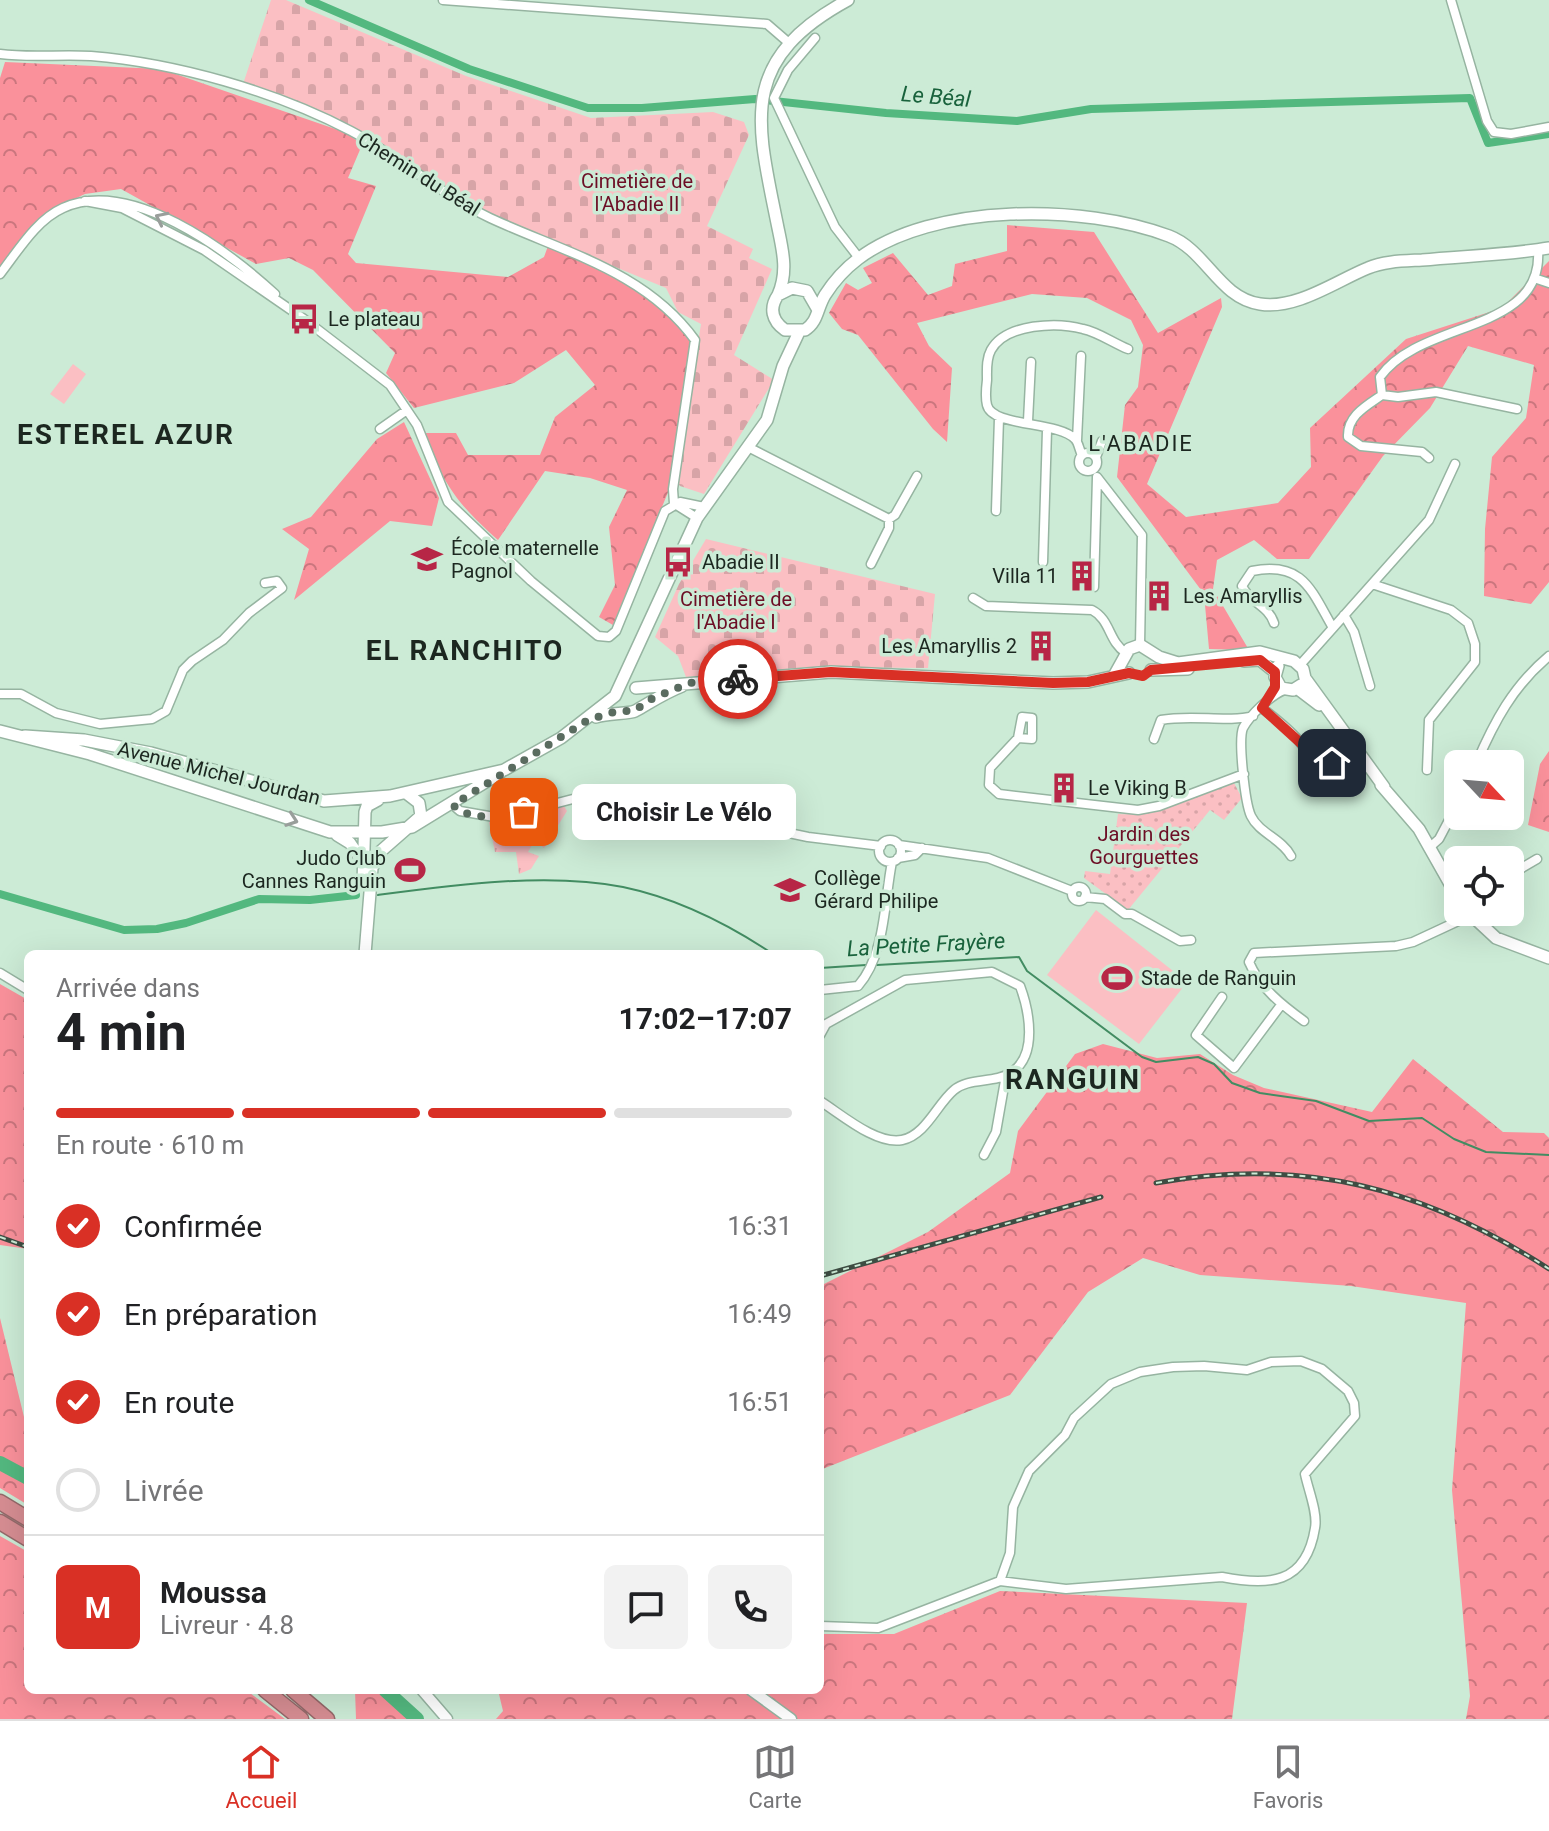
<!DOCTYPE html>
<html lang="fr">
<head>
<meta charset="utf-8">
<style>
  :root { --surface:#fff; --page:#f2f2f2; --text:#202124; --muted:#757577; --line:#e0e0e0; --accent:#d93025 }
  body { margin:0; font-family:Roboto,sans-serif; background:var(--page); color:var(--text); height:100vh; display:flex; flex-direction:column; font-size:30px; white-space:nowrap }
  * { box-sizing:border-box; margin:0 }
  p { font-size:26px; color:var(--muted) }
  .icon { flex:none; width:44px; height:44px; fill:none; stroke:currentColor; stroke-width:2; stroke-linecap:round; stroke-linejoin:round }
  .map { position:relative; flex:1; overflow:hidden }
  .details { position:absolute; left:24px; top:950px; width:800px; height:744px; display:flex; flex-direction:column; background:var(--surface); border-radius:12px; box-shadow:0 8px 32px #0002 }
  .details>* { flex:none }
  .needle { width:52px; rotate:116deg }
  .tools { position:absolute; left:1444px; top:750px; display:grid; gap:16px }
  .tools a { display:grid; place-items:center; width:80px; height:80px; border-radius:12px; background:var(--surface); box-shadow:0 8px 32px #0002; font-size:40px }
  .pin { position:absolute; display:grid; place-items:center; width:68px; height:68px; color:#fff; margin:-34px; border-radius:16px; box-shadow:0 4px 12px #0006 }
  .courier { position:absolute; display:grid; place-items:center; width:80px; height:80px; margin:-40px; border:6px solid #d93025; border-radius:50%; background:#fff; color:#222; box-shadow:0 2px 10px #0007 }
  .bubble { position:absolute; height:56px; border-radius:12px; background:var(--surface); box-shadow:0 8px 32px #0002; font-size:26px; font-weight:700; line-height:56px; text-align:center }
  .head em { font-style:normal; font-weight:700 }
  .head div { display:flex; flex-direction:column-reverse }
  .head { display:flex; align-items:center; justify-content:space-between; height:136px; padding:0 32px }
  h1 { font-size:52px; font-weight:700; line-height:60px }
  .bar { display:grid; grid-template-columns:repeat(4,1fr); gap:12px 8px; align-content:center; height:96px; padding:0 32px }
  .bar i { height:10px; border-radius:6px; background:var(--line) }
  .bar .current { background:var(--accent) }
  .bar p { grid-column:span 4 }
  .line { display:flex; align-items:center; gap:20px; padding:0 32px; border-top:2px solid var(--line) }
  .line div { flex:1 }
  .round { display:grid; place-items:center; flex:none; width:84px; height:84px; border-radius:12px; background:var(--page) }
  ol { padding:0 32px; list-style:none }
  li { display:flex; align-items:center; gap:24px; height:88px }
  li p { margin-inline-start:auto }
  li .icon { padding:8px; border-radius:50%; background:var(--accent); color:#fff; stroke-width:4 }
  li:last-child { color:var(--muted) }
  li i { width:44px; height:44px; border:4px solid var(--line); border-radius:50% }
  .menu { display:flex; justify-content:space-around; align-items:center; height:112px; border-top:2px solid var(--line); background:var(--surface); font-size:22px; color:var(--muted) }
  .menu a { display:grid; justify-items:center; gap:4px }
  .menu .current { color:var(--accent) }
  .map>svg:first-child { display:block }
  .grass { fill:url(#grass-tufts) }
  .forest { fill:url(#forest-crowns) }
  .cemetery { fill:url(#cemetery-stones) }
  .park { fill:url(#park-dots) }
  .pitch { fill:#fbbfc3 }
  .lines { fill:none; stroke-linecap:round; stroke-linejoin:round }
  .stream { stroke:#428c62; stroke-width:2 }
  .canal { stroke:#53b87f; stroke-width:8 }
  .river { stroke:#53b87f; stroke-width:14 }
  .minor-casing { stroke:#96b4a1; stroke-width:11 }
  .tertiary-casing { stroke:#96b4a1; stroke-width:13 }
  .secondary-casing { stroke:#96b4a1; stroke-width:14 }
  .motorway-casing { stroke:#95696a; stroke-width:17 }
  .minor { stroke:#fff; stroke-width:8 }
  .tertiary { stroke:#fff; stroke-width:10 }
  .secondary { stroke:#fff; stroke-width:11 }
  .motorway { stroke:#d68d92; stroke-width:14 }
  .rail-casing { stroke:#3e4d43; stroke-width:5 }
  .rail { stroke:#ccebd6; stroke-width:2; stroke-dasharray:6; stroke-linecap:butt }
  .oneway { stroke:#999e9b }
  .done { stroke:#5a6c60; stroke-width:8; stroke-dasharray:0 14.4 }
  .route { stroke:#d93025; stroke-width:10 }
  .labels { text-anchor:middle; stroke-width:7; stroke-linejoin:round; paint-order:stroke }
  .street-label { font-size:20px; fill:#1c2720; stroke:#ccebd6 }
  .park-label { font-size:20px; fill:#6c0e25; stroke:#ccebd6 }
  .poi-label { font-size:20px; fill:#1c2720; stroke:#ccebd6; text-anchor:start }
  .water-label { font-size:22px; font-style:italic; fill:#19623c; stroke:#ccebd6 }
  .neighbourhood-label { font-size:22px; letter-spacing:2px; fill:#1c2720; stroke:#ccebd6 }
  .district-label { font-size:28px; font-weight:bold; letter-spacing:2px; fill:#1c2720; stroke:#ccebd6 }
</style>
</head>
<body>
<div class="map">
<svg width="1549" height="1719" viewBox="0 0 1549 1719">
  <defs>
    <pattern id="grass-tufts" width="24" height="20" patternUnits="userSpaceOnUse" patternTransform="scale(2)"><rect width="24" height="20" fill="#fbbfc3"/><path d="M3 7l-1-3M5 7V3M7 7l1-3M15 17l-1-3M17 17v-4M19 17l1-3" fill="none" stroke="#d7a4a7"/></pattern>
    <pattern id="forest-crowns" width="20" height="18" patternUnits="userSpaceOnUse" patternTransform="scale(2)"><rect width="20" height="18" fill="#fa919b"/><path d="M2 6a3 3 0 1 1 6 0M12 15a3 3 0 1 1 6 0" fill="none" stroke="#ca767e"/></pattern>
    <pattern id="cemetery-stones" width="16" height="16" patternUnits="userSpaceOnUse" patternTransform="scale(2)"><rect width="16" height="16" fill="#fbbfc3"/><path d="M2 7V4a2 2 0 0 1 4 0v3zM10 15v-3a2 2 0 0 1 4 0v3z" fill="#d7a4a7"/></pattern>
    <pattern id="park-dots" width="8" height="8" patternUnits="userSpaceOnUse" patternTransform="scale(2)"><rect width="8" height="8" fill="#fbbfc3"/><path d="M2 2h.1M6 6h.1" fill="none" stroke="#d7a4a7" stroke-width="1.8" stroke-linecap="round"/></pattern>
  </defs>
  <rect width="100%" height="100%" fill="#ccebd6"/>
  <path class="grass" d="M564,806l3,5 -23,37 -9,-8 -7,12 11,4 -8,13 -12,5 -3,-22h-21l-6,-30z"/>
  <path class="forest" d="M5,62l156,7 186,64 15,12 -14,33 28,8 -28,68 8,9 152,14 36,-20 4,-11c54,22 108,47 144,94l-23,150 -56,135 -14,-8 16,-32 -6,-58 18,-37 -37,-12 -45,-7 -47,69c-41,-36 -55,-57 -75,-107h33l12,22h72l15,-38 40,-32 -29,-35 -52,33 -100,25 -28,-35 9,-20 -82,-83 -24,-12 -33,6 -135,-75 -36,5 -40,19 -45,53v-188z
    M1007,225l87,7 64,101 63,-35 1,9 -75,177 39,33 92,-14 33,-36 -1,-39 96,-89 96,-31 47,-47v321l-18,22 -47,-8 1,-67 7,-72 34,-39 8,-53 -66,-19 -38,62 -47,48 -74,103h-32l-23,-19 -37,20 -4,29 36,61 -40,-1 -5,-55 -87,-117 8,-72 13,-18 5,-42 -12,-25 -44,-22 -55,-4 -115,29 12,23 23,22 -5,74 -14,-13 -75,-94 -16,-6 -13,-16 17,-30 12,7 14,-7 -9,-15 30,-15 35,42 24,-9 3,-22 52,-13z
    M404,422l35,76 -7,28 -42,-5 -96,79 15,-51 -27,-20 29,-12 66,-78z
    M1549,751v81l-21,-7 12,-61z
    M0,984l28,16v249l-28,-4z
    M1103,1044l54,14 43,-4 33,21 31,13 108,24 41,-53 90,73 41,1 5,5v581h-83l4,-23 -18,-206 14,-187 -115,-17 -151,-11 -57,-17 -55,34 -78,103 -190,75v-184l108,-54 82,-59 8,-42 57,-77z
    M0,1318l24,99 4,3v85l-28,-17z
    M0,1536l28,16v138h218l39,29h-285z
    M1000,1591l247,12 -15,116h-736l7,-8 -5,-21h322v-56h74z
    M355,1690h26l29,29h-54z"/>
  <path class="cemetery" d="M271,0h15l180,76 125,42 122,-6 31,10 5,13 -42,91 46,23 -4,9 23,11 -38,86 40,25 -70,114 -24,-8 -4,-5 25,-157 -23,-12 -12,-24 -169,-70 -62,-34 -51,-35 -141,-65z
    M706,539l229,55 -7,74 -118,-1 -124,10 -8,-21 -23,-19 24,-53z"/>
  <path class="park" d="M1234,783l8,15 -18,22 -14,-10 -82,100 -44,-32 1,-7 25,3 8,-60c51,3 72,-27 116,-31z"/>
  <path class="pitch" d="M73,364l13,10 -22,30 -14,-10z
    M1096,910l91,72 -48,62 -92,-69z"/>
  <g class="lines">
    <path class="stream" d="M378,895c75,-10 170,-23 245,-8 53,11 105,37 150,67
      M877,965l142,-8 8,14 115,86 14,5 42,-5 16,7 18,19 28,10 56,8 53,20 53,-3 32,21 32,13 63,3
      M820,968l46,-3"/>
    <path class="canal" d="M309,0l160,69 119,39h54l113,-9 131,14 131,8 74,-12 379,-11 18,45 61,-9
      M0,894l124,36 33,-1 29,-6 73,-24 51,1 46,-5"/>
    <path class="river" d="M0,1463l28,15
      M385,1690l32,29"/>
    <g class="minor-casing">
      <path id="minor" d="M443,0l324,24 22,19
        M1451,0l36,121 7,11 17,2 38,-7
        M815,38l-27,32 -14,28 61,129 24,31
        M0,54c30,4 61,0 91,2 85,7 184,35 260,75 49,26 89,63 139,87 73,34 155,53 205,122l-22,149 1,15
        M85,201l37,7 82,42 100,69 86,66 27,40 31,77 83,79 67,55 11,1 7,-6 49,-120 15,-9 24,5
        M0,274c18,-23 36,-54 63,-66 67,-31 164,42 212,86
        M1537,279l12,4
        M1382,395c-16,11 -35,21 -34,42l13,9 61,6 7,6
        M1517,409l-81,-17 -38,5 -16,-2 -2,-18c41,-58 164,-43 158,-127
        M1028,421l3,-59
        M380,429l27,-19
        M1077,440l4,-84
        M748,447l141,72 6,-4 22,-39
        M1079 462a9 9 0 1 1 18 0a9 9 0 1 1-18 0Z
        M1082,455c-3,-5 -3,-12 -7,-16 -17,-18 -83,-12 -88,-34 -2,-8 -1,-17 0,-25 0,-10 -1,-21 4,-30 15,-27 67,-28 92,-21 15,3 30,14 45,20
        M1096,457l6,-16
        M675,504l22,14
        M996,511l3,-93
        M1043,562l4,-132
        M871,564l18,-36v-9
        M1372,584l79,26 17,13 7,21v18l-46,58 -2,50
        M1094,587l3,-110 45,58 -2,110
        M973,598l13,8 106,4c19,10 16,31 34,43
        M1344,615l10,17 16,54
        M1274,623c-6,-18 -24,-20 -32,-37l10,-15c51,-10 59,19 81,57
        M1300,665l129,-145 26,-56
        M1284,690c-13,5 -34,25 -41,38 -5,12 2,75 8,88 8,17 31,23 40,40
        M0,694h21l35,19 44,11 52,-5 14,-8 17,-41 9,-9 31,-21 26,-27 33,-25 -5,-7 -12,2
        M1262,708c27,21 49,37 53,72l19,-2 -2,-15 -19,2
        M1018,738l4,-21 10,1v21l-14,-1 -28,30 -1,17 10,9 139,16 21,-4 85,-32
        M1154,739l7,-19c32,-6 66,3 92,-4
        M1476,764c18,-42 37,-78 73,-108
        M453,805l7,6 40,7 92,-24 51,-2 70,25 95,20 73,9
        M879 851a11 11 0 1 1 22 0a11 11 0 1 1-22 0Z
        M899,845l89,13 84,33
        M1430,847l9,-8 19,-36
        M898,858l17,-3 7,-7
        M1510,875l27,-16
        M1072 894a7 7 0 1 1 14 0a7 7 0 1 1-14 0Z
        M1085,897l20,2 20,15h7l48,27 11,-1
        M1453,922l4,-25
        M0,973l28,17
        M820,990l38,-4c28,-32 26,-85 34,-124
        M1222,997l-26,38 38,33 47,-63
        M1304,1021c-22,-16 -44,-33 -55,-59l5,-9 142,-7 17,-4 58,-27
        M820,1035l6,-11 79,-44 87,-8 28,14c9,24 18,69 -8,86 -17,12 -43,5 -58,18 -17,14 -28,45 -52,50 -26,5 -61,-26 -82,-39
        M984,1155l12,-23 10,-57
        M820,1626l58,2 122,-47 66,8 156,-12c46,9 84,8 93,-49 3,-15 -7,-39 -10,-54l50,-58 -1,-13 -6,-12 -26,-22 -21,-8 -30,1 -24,8 -43,-4 -31,1 -33,5 -29,12 -37,34 -9,17 -36,36 -16,36 -3,46 -10,28"/>
    </g>
    <g class="tertiary-casing">
      <path id="tertiary" d="M422,1690l25,29
        M751,1690l40,29"/>
    </g>
    <g class="secondary-casing">
      <path id="secondary" d="M778,295c10,-23 5,-43 0,-67 -21,-105 -42,-167 70,-228
        M818,310l-11,-19 -15,-3 -14,7c-9,13 -6,26 7,35h20c13,-8 12,-22 20,-35 9,-14 21,-27 33,-36 75,-57 227,-55 311,-23 37,14 50,62 91,68 36,6 76,-23 108,-36 16,-7 36,-7 54,-8 42,-4 85,-5 127,-12
        M1244,661l16,-1 15,12
        M1278,666l-3,11 6,11 12,2 8,-5
        M1151,670l37,-1
        M1114,676l15,-27 11,-4 19,12 19,6 82,-11 34,9 9,8 2,9 79,109
        M636,688l195,-16 222,11 35,-1 41,-9
        M1298,689l21,16
        M596,717c11,-4 33,-3 39,-6 16,-9 29,-18 47,-25
        M0,731l90,23 240,78h52l30,-5 88,-54
        M25,736l59,4 67,13 173,48 66,-5 114,-26 57,-32 54,-42 82,-178 70,-98 16,-54 16,-34
        M1381,785l38,44 39,69
        M337,835l13,8 13,19
        M363,884l2,-72 2,-6 11,-6
        M1468,912l28,26 53,20
        M365,954l7,-86 9,-17 40,-35 -2,-13 -13,-10"/>
    </g>
    <g class="motorway-casing">
      <path id="motorway" d="M0,1502l28,17
        M0,1522l28,17
        M265,1690l36,29
        M293,1690l34,29"/>
    </g>
    <use href="#minor" class="minor"/>
    <use href="#tertiary" class="tertiary"/>
    <use href="#secondary" class="secondary"/>
    <use href="#motorway" class="motorway"/>
    <g class="rail-casing">
      <path id="rail" d="M1156,1183c147,-27 268,5 393,86
        M0,1237l28,10
        M820,1276l281,-79"/>
    </g>
    <use href="#rail" class="rail"/>
  </g>
  <defs><path id="oneway-chevron" d="M-2-3.5L2.5 0L-2 3.5" fill="none" stroke-width="1.6" stroke-linecap="round" stroke-linejoin="round" transform="scale(2)"/></defs>
  <g class="oneway">
    <use href="#oneway-chevron" transform="translate(161 218) rotate(-154)"/>
    <use href="#oneway-chevron" transform="translate(292 820) rotate(19)"/>
  </g>
  <g class="lines">
    <path class="done" d="M524,812c-20,6 -55,9 -71,-7l135,-85 29,-9h17l19,-13 37,-15 48,-4"/>
    <path class="route" d="M738,679l93,-7 222,11 35,-1 41,-9 14,3 8,-6 109,-10 15,12v15l-13,21 43,39 8,18 19,-2"/>
  </g>
  <defs>
    <g id="bus-bare" transform="scale(2.4)"><path d="M-5-6H5V4H4V6H2V4H-2V6H-4V4H-5ZM-3.5-4V0h7V-4ZM-3.5 1.2v1.5H-2V1.2ZM2 1.2v1.5H3.5V1.2Z" fill="#b72646" stroke="#ccebd6" stroke-width="2.5" paint-order="stroke"/></g>
    <g id="school-bare" transform="scale(2.4)"><path d="M0-5L7-2L0 1L-7-2ZM-4 1L0 2.5L4 1V4Q0 6-4 4Z" fill="#b72646" stroke="#ccebd6" stroke-width="2.5" paint-order="stroke"/></g>
    <g id="building-bare" transform="scale(2.4)"><path d="M-4-6H4V6H1V3H-1V6H-4ZM-2.5-4.3h1.7v1.8h-1.7ZM.8-4.3h1.7v1.8H.8ZM-2.5-1h1.7V.8h-1.7ZM.8-1h1.7V.8H.8Z" fill="#b72646" stroke="#ccebd6" stroke-width="2.5" paint-order="stroke"/></g>
    <g id="stadium-bare" transform="scale(2.4)"><path d="M0-5a6.5 5 0 1 0 0 10a6.5 5 0 1 0 0-10ZM-3.5-1.8h7v3.6h-7Z" fill="#b72646" stroke="#ccebd6" stroke-width="2.5" paint-order="stroke"/></g>
  </defs>
  <g fill-rule="evenodd">
    <use href="#bus-bare" x="304" y="319"/>
    <use href="#school-bare" x="427" y="559"/>
    <use href="#bus-bare" x="678" y="562"/>
    <use href="#building-bare" x="1082" y="576"/>
    <use href="#building-bare" x="1159" y="596"/>
    <use href="#building-bare" x="1041" y="646"/>
    <use href="#building-bare" x="1064" y="788"/>
    <use href="#stadium-bare" x="410" y="870"/>
    <use href="#school-bare" x="790" y="890"/>
    <use href="#stadium-bare" x="1117" y="978"/>
  </g>
  <g class="labels">
    <g class="street-label">
      <text transform="translate(419 174) rotate(32)" y="7">Chemin du Béal</text>
      <text transform="translate(219 773) rotate(14)" y="7">Avenue Michel Jourdan</text>
    </g>
    <g class="park-label">
      <text x="637" y="188">Cimetière de<tspan x="637" dy="23">l'Abadie II</tspan></text>
      <text x="736" y="606">Cimetière de<tspan x="736" dy="23">l'Abadie I</tspan></text>
      <text x="1144" y="841">Jardin des<tspan x="1144" dy="23">Gourguettes</tspan></text>
    </g>
    <g class="poi-label">
      <text x="328" y="326">Le plateau</text>
      <text x="451" y="555">École maternelle<tspan x="451" dy="23">Pagnol</tspan></text>
      <text x="702" y="569">Abadie II</text>
      <text x="1058" y="583" text-anchor="end">Villa 11</text>
      <text x="1183" y="603">Les Amaryllis</text>
      <text x="1017" y="653" text-anchor="end">Les Amaryllis 2</text>
      <text x="1088" y="795">Le Viking B</text>
      <text x="386" y="865" text-anchor="end">Judo Club<tspan x="386" dy="23">Cannes Ranguin</tspan></text>
      <text x="814" y="885">Collège<tspan x="814" dy="23">Gérard Philipe</tspan></text>
      <text x="1141" y="985">Stade de Ranguin</text>
    </g>
    <g class="water-label">
      <text transform="translate(936 96) rotate(5)" y="8">Le Béal</text>
      <text transform="translate(926 944) rotate(-3)" y="8">La Petite Frayère</text>
    </g>
    <g class="neighbourhood-label">
      <text x="1141" y="451">L'ABADIE</text>
    </g>
    <g class="district-label">
      <text x="126" y="444">ESTEREL AZUR</text>
      <text x="465" y="660">EL RANCHITO</text>
      <text x="1073" y="1089">RANGUIN</text>
    </g>
  </g>
</svg>
<div class="tools">
<a><svg class="needle" viewBox="-14 -14 28 28"><path d="M0-13l5 13h-10z" fill="#e53935"/><path d="M0 13l5-13h-10z" fill="#757577"/></svg></a>
<a><svg class="icon" aria-label="locate" viewBox="0 0 24 24"><circle cx="12" cy="12" r="6"/><path d="M12 2v4M12 18v4M2 12h4M18 12h4"/></svg></a>
</div>
<div class="pin" style="left:524px;top:812px;background:#ea580c"><svg class="icon" aria-label="bag" viewBox="0 0 24 24"><path d="M5 8h14l-1 12H6zM9 8a3 3 0 0 1 6 0"/></svg></div>
<div class="pin" style="left:1332px;top:763px;background:#1f2937"><svg class="icon" aria-label="home" viewBox="0 0 24 24"><path d="M3 11l9-7 9 7M6 9v11h12V9"/></svg></div>
<div class="courier" style="left:738px;top:679px"><svg class="icon" aria-label="bike" viewBox="0 0 24 24"><circle cx="6" cy="16" r="4"/><circle cx="18" cy="16" r="4"/><path d="M6 16l4-8h5l3 8M10 8l3 8H6M13 5h3"/></svg></div>
<div class="bubble" style="left:572px;top:784px;width:224px">Choisir Le Vélo</div>
<section class="details">
<div class="head"><div><h1>4 min</h1><p>Arrivée dans</p></div><em>17:02–17:07</em></div>
<div class="bar"><i class="current"></i><i class="current"></i><i class="current"></i><i></i><p>En route · 610 m</p></div>
<ol>
<li><svg class="icon" aria-label="check" viewBox="0 0 24 24"><path d="M5 12l5 5 9-10"/></svg>Confirmée<p>16:31</p></li>
<li><svg class="icon" aria-label="check" viewBox="0 0 24 24"><path d="M5 12l5 5 9-10"/></svg>En préparation<p>16:49</p></li>
<li><svg class="icon" aria-label="check" viewBox="0 0 24 24"><path d="M5 12l5 5 9-10"/></svg>En route<p>16:51</p></li>
<li><i></i>Livrée</li>
</ol>
<div class="line" style="height:144px"><b class="round" style="background:var(--accent);color:#fff">M</b><div><b>Moussa</b><p>Livreur · 4.8</p></div><a class="round"><svg class="icon" aria-label="chat" viewBox="0 0 24 24"><path d="M4 5h16v11H9l-5 4z"/></svg></a><a class="round"><svg class="icon" aria-label="phone" viewBox="0 0 24 24"><path d="M5 4h4l2 5-3 2q2 4 5 5l2-3 5 2v4C11 20 4 13 5 4z"/></svg></a></div>
</section>
</div>
<nav class="menu">
<a class="current"><svg class="icon" aria-label="home" viewBox="0 0 24 24"><path d="M3 11l9-7 9 7M6 9v11h12V9"/></svg>Accueil</a>
<a><svg class="icon" aria-label="map" viewBox="0 0 24 24"><path d="M3 6l6-2 6 2 6-2v14l-6 2-6-2-6 2zM9 4v14M15 6v14"/></svg>Carte</a>
<a><svg class="icon" aria-label="saved" viewBox="0 0 24 24"><path d="M7 4h10v16l-5-4-5 4z"/></svg>Favoris</a>
</nav>
</body>
</html>
